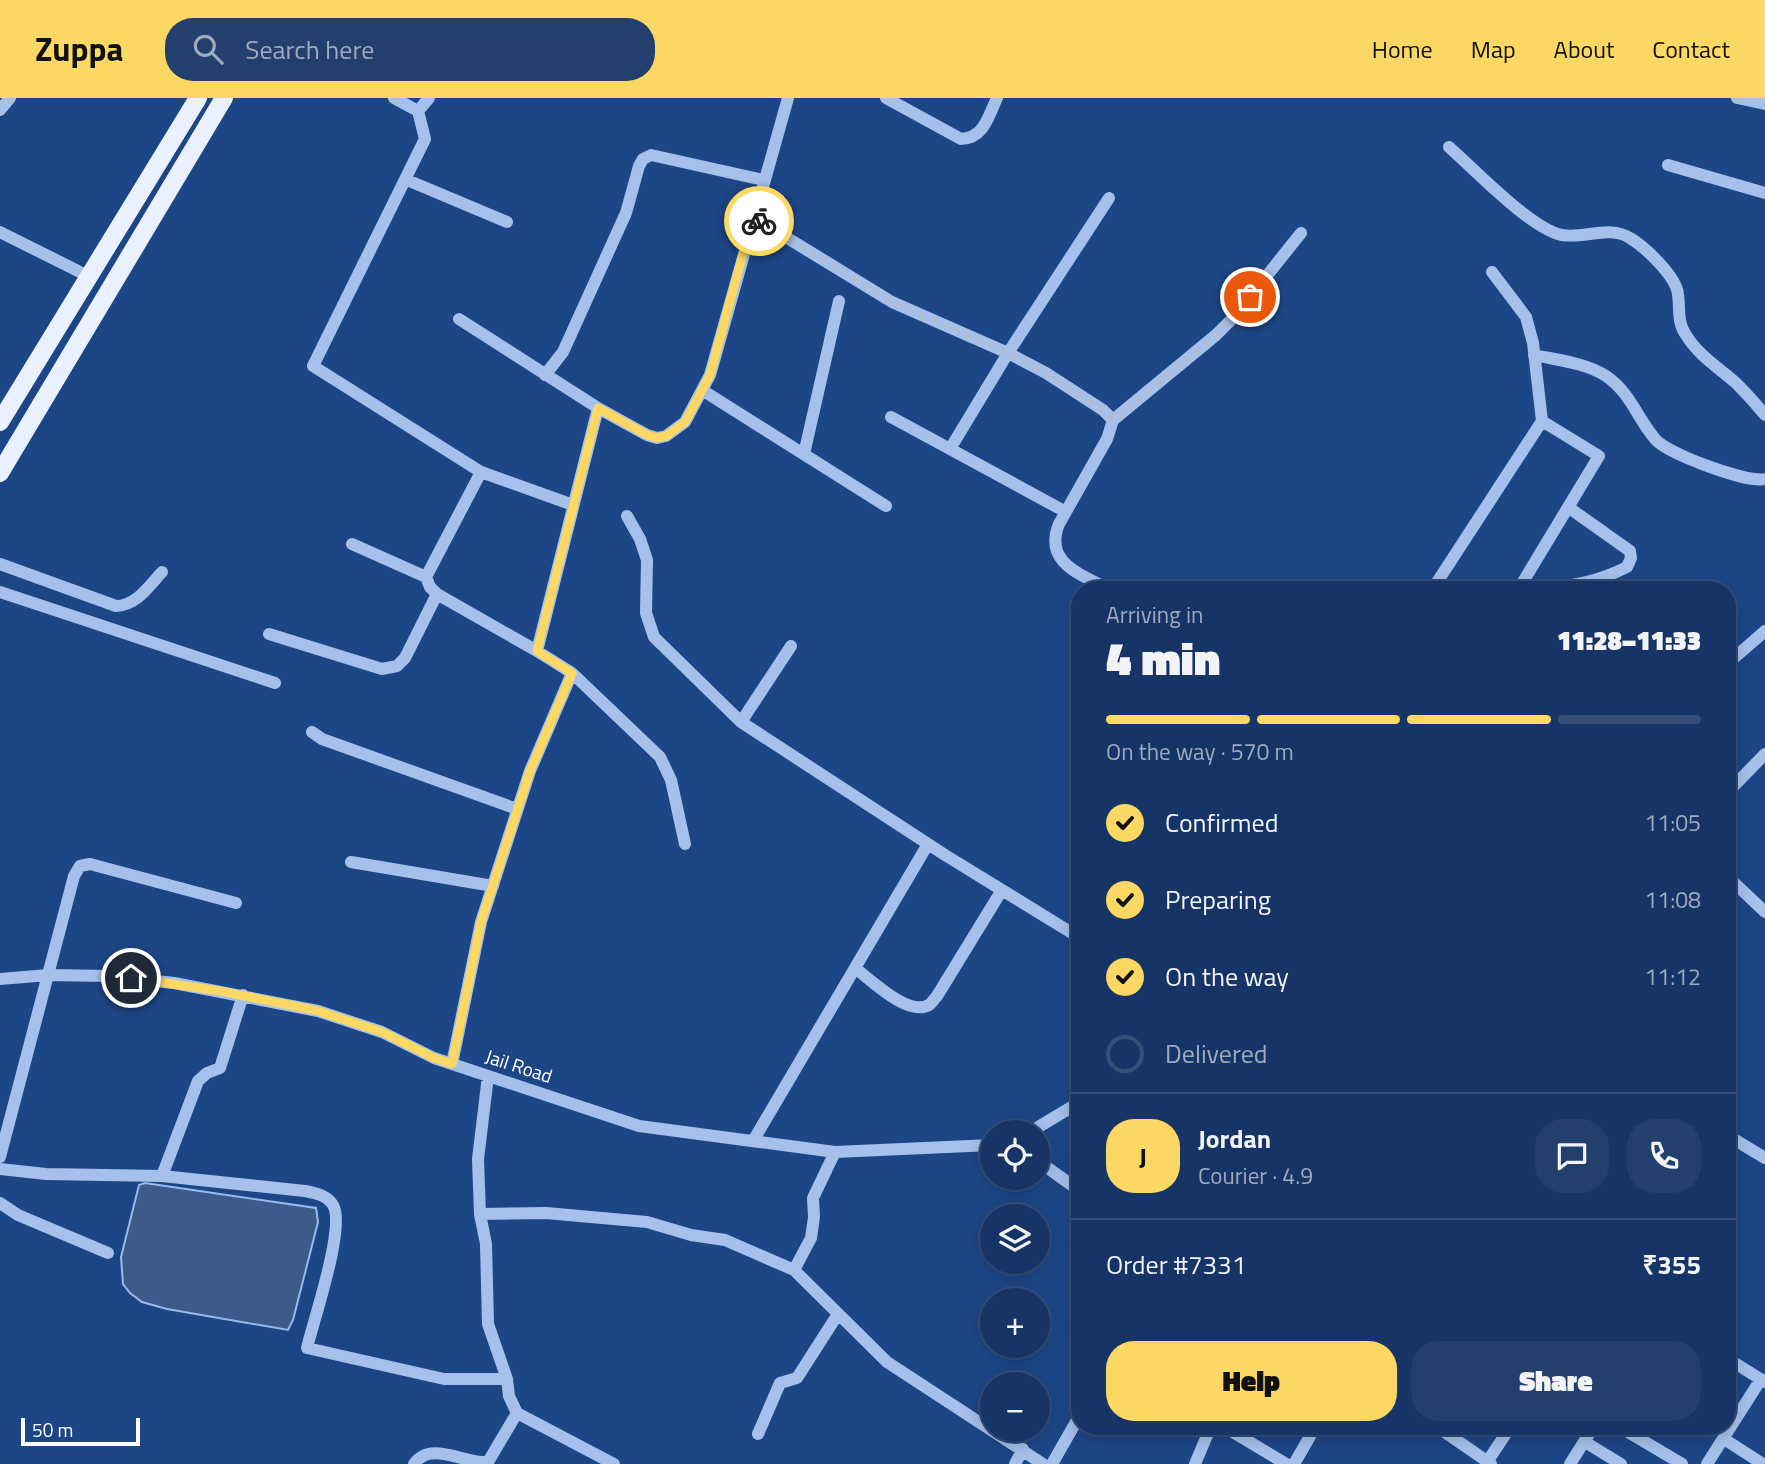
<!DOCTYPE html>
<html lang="en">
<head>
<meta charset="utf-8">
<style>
  :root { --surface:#163465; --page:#233f6e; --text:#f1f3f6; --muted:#9eaabf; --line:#354f79; --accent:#fbd763 }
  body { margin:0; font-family:"Titillium Web",sans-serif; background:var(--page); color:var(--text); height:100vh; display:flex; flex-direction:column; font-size:26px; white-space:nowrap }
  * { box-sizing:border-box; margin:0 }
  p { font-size:23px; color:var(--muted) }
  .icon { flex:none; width:38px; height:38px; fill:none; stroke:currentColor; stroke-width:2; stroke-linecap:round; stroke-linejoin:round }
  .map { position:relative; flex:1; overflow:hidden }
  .side { position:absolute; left:1071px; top:483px; width:665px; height:854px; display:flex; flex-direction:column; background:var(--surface); border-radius:28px; box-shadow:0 4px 18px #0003,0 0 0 2px var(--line) }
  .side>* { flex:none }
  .fabs { position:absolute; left:980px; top:1022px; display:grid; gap:14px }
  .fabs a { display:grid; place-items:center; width:70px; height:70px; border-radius:50%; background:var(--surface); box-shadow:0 4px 18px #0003,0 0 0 2px var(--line); font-size:35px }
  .scale { position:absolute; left:21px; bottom:18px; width:119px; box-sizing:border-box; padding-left:7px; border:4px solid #fff; border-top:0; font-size:19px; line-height:24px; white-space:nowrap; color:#fff; -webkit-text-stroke:5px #1d4687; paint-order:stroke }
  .pin { position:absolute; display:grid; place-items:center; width:60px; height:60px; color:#fff; margin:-30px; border:4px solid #fff; border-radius:50%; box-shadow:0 2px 7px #0007 }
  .courier { position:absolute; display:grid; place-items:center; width:70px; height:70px; margin:-35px; border:5px solid #fbd763; border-radius:50%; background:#fff; color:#222; box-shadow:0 2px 9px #0007 }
  .headline em { font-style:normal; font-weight:800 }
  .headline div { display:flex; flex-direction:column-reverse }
  .headline { display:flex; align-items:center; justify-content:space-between; height:119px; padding:0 35px }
  h1 { font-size:46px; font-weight:800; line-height:52px }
  .bar { display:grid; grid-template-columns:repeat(4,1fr); gap:10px 7px; align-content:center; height:84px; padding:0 35px }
  .bar i { height:9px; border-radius:5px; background:var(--line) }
  .bar .selected { background:var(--accent) }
  .bar p { grid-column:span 4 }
  .line { display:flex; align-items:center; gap:18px; padding:0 35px; border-top:2px solid var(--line) }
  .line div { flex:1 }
  .round { display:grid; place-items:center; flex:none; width:74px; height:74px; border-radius:28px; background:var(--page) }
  ol { padding:0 35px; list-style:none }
  li { display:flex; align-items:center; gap:21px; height:77px }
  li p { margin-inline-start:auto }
  li .icon { padding:7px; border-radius:50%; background:var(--accent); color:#111; stroke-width:4 }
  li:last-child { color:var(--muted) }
  li i { width:38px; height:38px; border:4px solid var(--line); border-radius:50% }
  .cta { display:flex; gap:14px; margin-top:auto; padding:14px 35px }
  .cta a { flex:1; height:80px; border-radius:28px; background:var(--accent); color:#111; font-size:28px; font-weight:800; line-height:80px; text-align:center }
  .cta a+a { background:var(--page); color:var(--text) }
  header { display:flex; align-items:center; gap:42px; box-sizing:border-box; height:98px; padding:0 35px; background:var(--accent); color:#111 }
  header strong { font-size:33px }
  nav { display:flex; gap:38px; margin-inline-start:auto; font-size:24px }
  .search { width:490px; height:63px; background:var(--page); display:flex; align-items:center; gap:18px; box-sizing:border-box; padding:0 24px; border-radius:28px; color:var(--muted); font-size:26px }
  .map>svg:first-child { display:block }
  .water { fill:#3c5a8a; stroke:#98bbed; stroke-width:2 }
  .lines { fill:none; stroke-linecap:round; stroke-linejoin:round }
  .minor { stroke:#a5c1eb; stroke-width:12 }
  .major { stroke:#eaf1fe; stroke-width:18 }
  .done { stroke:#b0bed5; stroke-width:7; stroke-dasharray:0 12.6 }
  .route { stroke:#fbd763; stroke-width:9 }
  .labels { text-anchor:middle; stroke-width:5; stroke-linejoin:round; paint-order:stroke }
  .street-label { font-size:19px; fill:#fff; stroke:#1d4687 }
</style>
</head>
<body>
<header>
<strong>Zuppa</strong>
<div class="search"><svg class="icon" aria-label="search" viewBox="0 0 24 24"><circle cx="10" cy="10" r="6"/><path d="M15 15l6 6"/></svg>Search here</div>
<nav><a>Home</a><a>Map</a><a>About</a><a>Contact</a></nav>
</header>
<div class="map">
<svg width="1765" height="1366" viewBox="0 0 1765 1366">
  <rect width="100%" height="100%" fill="#1d4687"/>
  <path class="water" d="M145,1085l171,25 2,14 -25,98 -5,10 -121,-21 -25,-7 -12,-9 -7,-9 -2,-27 18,-72z"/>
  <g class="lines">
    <path class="minor" d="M394,0l24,13 11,-13
      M886,0l75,41c23,-1 27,-22 36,-41
      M1737,0l28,6
      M0,12l10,-12
      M418,13l7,28 -112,227 168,106 92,33
      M1449,49c25,22 82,82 113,88 22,4 48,-10 68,3 15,9 46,38 48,56 2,14 -1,29 8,41 12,20 33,33 50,48 10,10 20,21 29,32
      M1668,67l97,28
      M407,82l100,42
      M753,119l139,85 116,51 38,20 57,37 10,10 -6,19 -48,85c-16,39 22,50 51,66
      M0,134l90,45
      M1492,174l34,45 7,26 9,78
      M459,221l139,89 49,27 10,3 9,-2 19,-14 25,-47 78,-277
      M1534,257c23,5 52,8 72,21 25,17 32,44 50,64 13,14 90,43 109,39
      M545,277l18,-23 63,-139 13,-47 4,-7 8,-4 112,25
      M702,292l184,116
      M891,319l175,95
      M1113,322l103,-85 17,-17 68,-85
      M950,351l58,-96 101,-155
      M804,356l35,-153
      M481,374l-55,105 4,10 7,7 100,57
      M627,418l13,23 7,21 -1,53 8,24 87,85
      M352,446l74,33
      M0,466l116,42c20,0 33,-20 46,-34
      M1432,492l110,-169 57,35 -81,134
      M1538,492c33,-4 60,-8 89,-23l4,-9 -1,-7 -62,-44
      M0,494l275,91
      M269,536l113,35 15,-3 8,-8 32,-64
      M791,548l-50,76 204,133 135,83
      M1727,566l38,-33
      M572,575l88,84 11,23 14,64
      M312,634l10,7 195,70
      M1727,695l38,-39
      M351,764l142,24
      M1727,778l38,36
      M855,870c16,12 53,49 74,37 3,-2 5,-6 8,-9l65,-106
      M0,881l48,-4 61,1 65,7 144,28 64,21 52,26 205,68 196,26 157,-7
      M452,966l29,-142 49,-151 42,-98 -35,-22 61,-243
      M488,978l-10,83 2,55 6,30 2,80 19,55 2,17 8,17 97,51
      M1030,1034l50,-30
      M1727,1037l38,23
      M753,1043l175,-297
      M0,1059l74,-281 6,-10 10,-2 146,39
      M1038,1063l42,30
      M0,1071l46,5 116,2 36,-95 9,-8 13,-5 23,-73
      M162,1078l143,15c10,2 22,4 28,14 13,21 -20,117 -26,143l137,31h63
      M0,1105l18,12 90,38
      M480,1116l66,-1 101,9 44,13 34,5 69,30 17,-32 3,-21 -1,-19 22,-46
      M794,1172l93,92 156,102
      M1727,1260l38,24
      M1223,1328l63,38
      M1436,1328l55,38
      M1618,1328l64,38
      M758,1336l22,-51 17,-5 41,-64
      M1724,1341l39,25
      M1585,1344l36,22
      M1487,1364l24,-36
      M414,1366c17,-24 50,0 74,-2l29,-49
      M1015,1366l8,-15
      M1052,1366l28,-49
      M1195,1366l16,-38
      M1294,1366l22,-38
      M1570,1366l24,-38
      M1707,1366l54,-85"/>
    <path class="major" d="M0,324l198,-324
      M0,375l224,-375"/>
  </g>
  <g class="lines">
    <path class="done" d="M759,123l133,81 116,51 38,20 58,38 9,9 103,-85 34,-38"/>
    <path class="route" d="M131,880l89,13 98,20 64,21 52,26 18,6 29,-142 49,-151 42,-98 -35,-22 61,-243 49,27 10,3 9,-2 19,-14 25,-47 43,-158 6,4"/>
  </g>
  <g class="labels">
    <g class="street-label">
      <text transform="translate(519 968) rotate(18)" y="7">Jail Road</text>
    </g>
  </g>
</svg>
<div class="fabs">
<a><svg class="icon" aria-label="locate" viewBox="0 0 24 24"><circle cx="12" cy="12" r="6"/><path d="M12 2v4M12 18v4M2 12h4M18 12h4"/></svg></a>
<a><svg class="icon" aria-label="layers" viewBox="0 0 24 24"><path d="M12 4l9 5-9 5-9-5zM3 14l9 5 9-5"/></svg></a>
<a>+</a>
<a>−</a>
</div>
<div class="scale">50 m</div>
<div class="pin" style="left:1250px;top:199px;background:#ea580c"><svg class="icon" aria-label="bag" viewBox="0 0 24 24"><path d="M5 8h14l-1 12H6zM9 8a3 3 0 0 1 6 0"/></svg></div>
<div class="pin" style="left:131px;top:880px;background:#1f2937"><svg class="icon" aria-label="home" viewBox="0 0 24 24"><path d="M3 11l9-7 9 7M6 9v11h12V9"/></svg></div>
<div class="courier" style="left:759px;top:123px"><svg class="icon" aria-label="bike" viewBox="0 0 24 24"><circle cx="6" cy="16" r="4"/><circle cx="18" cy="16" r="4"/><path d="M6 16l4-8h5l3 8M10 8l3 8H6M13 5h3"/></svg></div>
<section class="side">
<div class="headline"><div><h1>4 min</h1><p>Arriving in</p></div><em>11:28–11:33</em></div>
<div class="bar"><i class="selected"></i><i class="selected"></i><i class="selected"></i><i></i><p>On the way · 570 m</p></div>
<ol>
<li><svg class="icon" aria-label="check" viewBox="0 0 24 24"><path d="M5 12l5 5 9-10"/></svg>Confirmed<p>11:05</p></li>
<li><svg class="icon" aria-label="check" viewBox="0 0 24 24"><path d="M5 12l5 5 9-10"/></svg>Preparing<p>11:08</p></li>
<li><svg class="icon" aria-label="check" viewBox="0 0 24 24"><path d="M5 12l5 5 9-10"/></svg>On the way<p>11:12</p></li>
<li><i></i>Delivered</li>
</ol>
<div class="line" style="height:126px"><b class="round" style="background:var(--accent);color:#111">J</b><div><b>Jordan</b><p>Courier · 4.9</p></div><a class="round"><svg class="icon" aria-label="chat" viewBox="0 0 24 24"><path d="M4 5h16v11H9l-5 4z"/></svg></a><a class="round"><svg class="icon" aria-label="phone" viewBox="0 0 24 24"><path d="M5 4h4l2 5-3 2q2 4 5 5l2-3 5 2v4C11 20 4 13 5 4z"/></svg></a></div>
<div class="line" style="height:91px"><div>Order #7331</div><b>₹355</b></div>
<div class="cta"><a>Help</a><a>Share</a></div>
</section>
</div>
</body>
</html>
